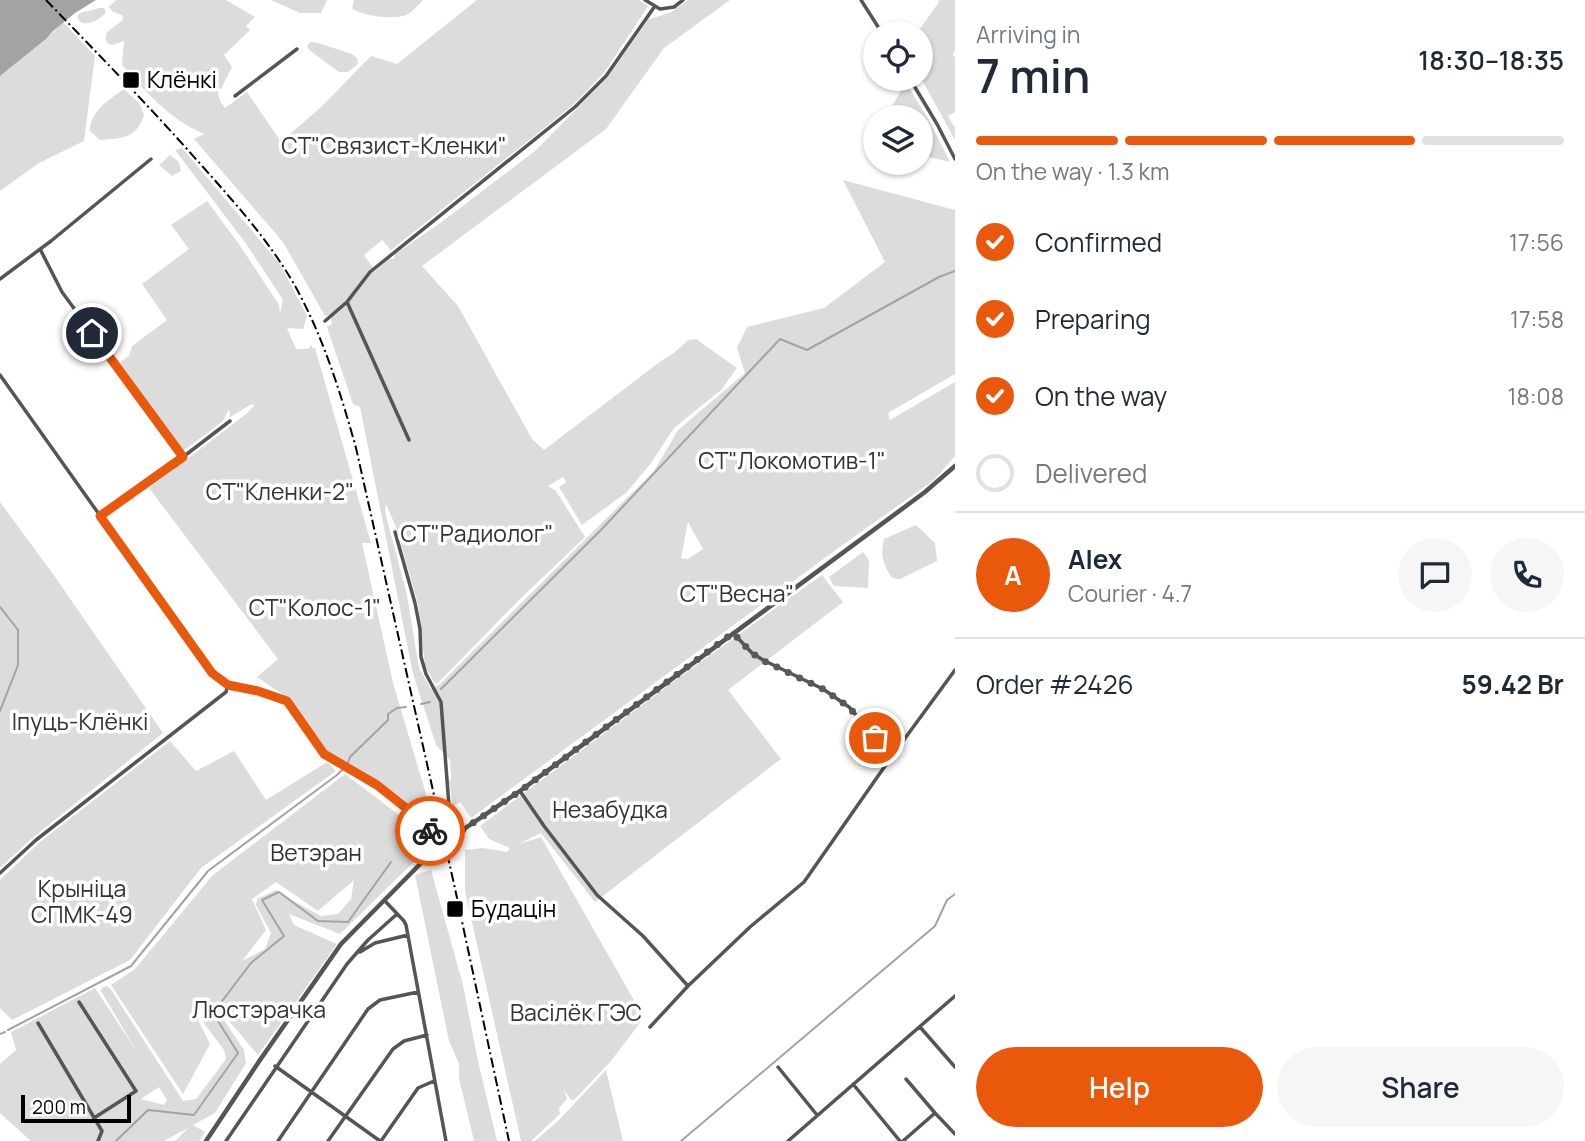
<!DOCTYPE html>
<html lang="en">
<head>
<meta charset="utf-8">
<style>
  :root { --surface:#fff; --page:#f6f6f7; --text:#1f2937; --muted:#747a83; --line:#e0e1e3; --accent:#ea580c }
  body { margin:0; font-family:Manrope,sans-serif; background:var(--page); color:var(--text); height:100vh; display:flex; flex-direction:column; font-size:26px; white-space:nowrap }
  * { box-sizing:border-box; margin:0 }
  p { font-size:23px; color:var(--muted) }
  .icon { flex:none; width:38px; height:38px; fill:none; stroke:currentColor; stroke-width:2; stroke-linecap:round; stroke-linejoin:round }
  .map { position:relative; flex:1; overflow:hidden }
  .panel { display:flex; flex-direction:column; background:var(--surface); width:630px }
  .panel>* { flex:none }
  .controls { position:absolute; left:863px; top:21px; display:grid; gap:14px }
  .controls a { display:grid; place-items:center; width:70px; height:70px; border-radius:50%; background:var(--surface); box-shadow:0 2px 5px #0004; font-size:35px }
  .scale { position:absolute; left:21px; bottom:18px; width:110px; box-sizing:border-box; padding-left:7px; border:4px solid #000; border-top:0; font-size:19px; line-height:24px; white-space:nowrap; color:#000; -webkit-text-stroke:5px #fff; paint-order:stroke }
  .pin { position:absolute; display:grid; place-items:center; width:60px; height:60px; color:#fff; margin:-30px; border:4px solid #fff; border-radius:50%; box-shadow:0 2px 7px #0007 }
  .courier { position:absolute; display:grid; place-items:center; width:70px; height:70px; margin:-35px; border:5px solid #ea580c; border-radius:50%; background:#fff; color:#222; box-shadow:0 2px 9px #0007 }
  .overview em { font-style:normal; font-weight:600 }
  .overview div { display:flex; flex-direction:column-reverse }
  .overview { display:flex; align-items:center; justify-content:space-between; height:119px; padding:0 21px }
  h1 { font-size:46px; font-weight:600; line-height:52px }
  .bar { display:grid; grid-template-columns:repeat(4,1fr); gap:10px 7px; align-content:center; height:84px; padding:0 21px }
  .bar i { height:9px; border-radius:5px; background:var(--line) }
  .bar .current { background:var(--accent) }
  .bar p { grid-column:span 4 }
  .line { display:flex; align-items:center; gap:18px; padding:0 21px; border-top:2px solid var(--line) }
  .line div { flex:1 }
  .round { display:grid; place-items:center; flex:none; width:74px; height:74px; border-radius:37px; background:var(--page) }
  ol { padding:0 21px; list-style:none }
  li { display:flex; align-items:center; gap:21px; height:77px }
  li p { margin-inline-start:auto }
  li .icon { padding:7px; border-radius:50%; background:var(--accent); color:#fff; stroke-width:4 }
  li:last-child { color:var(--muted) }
  li i { width:38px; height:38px; border:4px solid var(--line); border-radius:50% }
  .button { display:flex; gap:14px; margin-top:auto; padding:14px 21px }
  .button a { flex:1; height:80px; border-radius:42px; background:var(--accent); color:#fff; font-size:28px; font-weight:600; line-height:80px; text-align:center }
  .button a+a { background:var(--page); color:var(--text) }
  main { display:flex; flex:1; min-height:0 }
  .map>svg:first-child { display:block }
  .green { fill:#dcdcdc; fill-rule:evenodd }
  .water { fill:#a3a3a3 }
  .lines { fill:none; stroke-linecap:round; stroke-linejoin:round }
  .stream { stroke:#a3a3a3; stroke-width:2 }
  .minor { stroke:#555; stroke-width:3.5 }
  .tertiary { stroke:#555; stroke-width:4.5 }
  .rail { stroke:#000; stroke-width:2; stroke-dasharray:10 3.5 2 3.5; stroke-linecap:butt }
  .done { stroke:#595959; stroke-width:7; stroke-dasharray:0 12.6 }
  .route { stroke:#ea580c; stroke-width:9 }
  .poi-dot { fill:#000; stroke:#fff; stroke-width:2.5 }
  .labels { text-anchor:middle; stroke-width:7; stroke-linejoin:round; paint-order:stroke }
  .poi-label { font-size:23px; fill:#000; stroke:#fff; text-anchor:start }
  .park-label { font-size:23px; fill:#333; stroke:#fff }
</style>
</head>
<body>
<main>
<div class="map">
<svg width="955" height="1141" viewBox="0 0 955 1141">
  <rect width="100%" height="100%" fill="#fff"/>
  <path class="green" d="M117,0h109l29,17 -9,9 4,4 -26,25 8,12 -11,22 -4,-1 3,13 5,7 22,-16 34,50 39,-34 51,-52 26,8 80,-64h162l9,6 -44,67 -32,33 -181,144 -9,-10 -18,15 11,16 14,-12h5l1,-5 44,-30 96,-73 72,-73 41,-58 23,-8 17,-12h42l-66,48 -58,81 -184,137 36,40 74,133 12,11 117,-89 13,-8 14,-13 8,-1 41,29 -16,22 -47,38 -23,35 -24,29 -45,33 -23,-38 7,-5 -3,-5 -15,9 8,5 29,46 -67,64 -81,83 -3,-2 -9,-16 -7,-62 -22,-77 -10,-23 -1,8 22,83 12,73 12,21 9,-5 214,-213 24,-41 67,-57 -8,-25 10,-21 77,-19 61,-46 -42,-82 112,30v164l-67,39 2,7 65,-38v74l-21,24 -97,69 -366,269 -11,-16 -7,4 -4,-25 2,-2 -1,-19 -14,-15 -23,-71 -53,-267 -7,-3 -26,-77 5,-3 -2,-9 -5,1 -42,-74 -89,-103 10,-5c-35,-15 -58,-42 -82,-69l2,-24 -12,4c-7,-2 -7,-6 -5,-13l16,-12 -1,-5 -10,-4 -3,-4 1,-2zM688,522l15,27 -15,10 -7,-1z
    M271,0h56l-6,13h-21z
    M354,0h69c-5,5 -10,12 -17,15 -11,5 -46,1 -54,-7z
    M938,0h17v51l-2,3 2,4v54l-7,4 7,12v12l-34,-62 -1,-45h-3l22,-31z
    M99,8h5l2,4c-5,8 -24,18 -29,5l3,-4z
    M63,22l32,34 -11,85 -45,22 -39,28v-115l46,-37z
    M310,42h5l37,12 5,4 1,6 -10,8h-9l-30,-22 -2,-4z
    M906,83l24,39 20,40 -29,-7 -1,-38h-35z
    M124,89l15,14 5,12c-8,24 -21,23 -44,25l-10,-9c0,-20 20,-32 34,-42z
    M182,148l98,116 27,52 -4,13 -16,-1 9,21h12l4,-4v3h3l56,195h-9l31,140 41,138 -4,2 -55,-44 -48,-28 -38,-52 -32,-22 21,-18 -129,-171 96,-73 9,-9 -2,-2 -22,13 -1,-8 -6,12 -40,30 -64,-88 10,-7 3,-10 35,-26 -25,-36 47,-35 -18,-24 36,-24 34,46 38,58 1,9 3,-14 -36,-55 -72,-95z
    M170,155l9,7 2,9 -9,5 -13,-11z
    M0,502l53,72 110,159 -132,106 -31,29z
    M916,525l19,18 2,18 -37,18 -8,-1c-9,-14 -12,-22 -8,-39z
    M863,552l6,8 -1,28 -34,-2 -5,-9z
    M822,575l21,27 -115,88 53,69 -186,143 -54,-69 -22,11 22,-7 103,181 -34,44 -36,38h-3l-7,-10 3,9 -8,9 1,6 -29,27h-10l-56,-250v-41l18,-2 24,4 3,-4 -21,-9 -9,-13 197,-147z
    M170,741l26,30 38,-20 32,49 61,-38 9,9 -135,97 -71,92 -118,60 -12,-12v-128l40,-38z
    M345,774l54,41 7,-5 18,18 2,22 -86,84 -51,-20 5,11 43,19 -79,111 -34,-40 -2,2 22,33 2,13 -31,50 -22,12 12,7 -6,9h-24l13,-13 -24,13h-133l-31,-28v-49l16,-14 -5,-18 84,-44 42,64 -36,-61 1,-3 4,-2 4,2 73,113 13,-2 30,-40 -2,-9 -20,-27 -1,-12 9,-14 -16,19 14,28 -27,50 -72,-109 24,-16 78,-94zM354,880l-3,19 -13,15 -17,2 -26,-14 -19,-12 -19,9 -1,6 15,28 -6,16 -23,12 24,-31 -14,-31 24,-17 42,29zM159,1087l8,13 -3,5 -23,-6z
    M431,870l32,115 15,76 19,80h-23l-15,-63v-14l-10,-23 -34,-166z
    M606,1070l17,71h-88l24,-21z"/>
  <path class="water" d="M0,0h96l-21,13 -22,18 -7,8 -46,37z"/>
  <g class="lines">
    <path class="stream" d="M0,607l18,23v35l-18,46
      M441,689l159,-158 180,-192 27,11 132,-73 16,-6
      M421,704l9,-2
      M8,1030l123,-64 77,-95 129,-96 10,-10 3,-8 38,-37v-6l9,-6 9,-1
      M0,1034l5,-2
      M116,1141l32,-31 46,5 44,-62 -25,-40 38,-50 33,-27 -22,-36 17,-8 39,29 30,1 43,-60
      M681,1141l254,-215 12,-26 8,-6"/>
    <path class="minor" d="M645,0l15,9 14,-2 9,-7
      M861,0l21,33
      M910,79l27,45 18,35
      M235,96l62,-47
      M40,249l22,43 121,165
      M0,279l51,-38 100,-82
      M347,302l62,138
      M325,321l22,-19 23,-30 205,-165 31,-31 49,-70
      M0,375l212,298 16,12 30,6 29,10 37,53 53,31 39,31 9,8 8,11 3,13
      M100,516l83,-59 47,-36
      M395,532l20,71 5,26 1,28 5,17 15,28 8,104 10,27
      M733,633l19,20 11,7 60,29 26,18 43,49
      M520,791l24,35 53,69 46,41 45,50
      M0,873l36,-33 190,-148 2,-7
      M385,901l19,20 2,4 40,216
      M360,952l15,-9 33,-8
      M79,1002l57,89 -42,27
      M38,1023l64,108 -4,10
      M650,1027l38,-41 62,-59 54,-45 88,-126 63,-86
      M920,1027l35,40
      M275,1066l105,75
      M778,1067l39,48
      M853,1084l47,57
      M935,1113l20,21
      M226,1141l121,-177 21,-24 29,-26
      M278,1141l90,-132 12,-9 38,-8
      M328,1141l65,-92 11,-8 23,-6
      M381,1141l37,-53 16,-7
      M788,1141l167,-145
      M903,1141l32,-28 -29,-34"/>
    <path class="tertiary" d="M206,1141l54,-81 81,-116 95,-96 84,-57 405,-299 30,-26"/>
    <path class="rail" d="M46,0c53,55 106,109 157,167 33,37 66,74 91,117 29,52 46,107 62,164l98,436 55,257"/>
  </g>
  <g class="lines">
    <path class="done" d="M430,831l6,17 84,-57 213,-158 19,20 10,7 61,29 26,18 26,31"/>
    <path class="route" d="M92,333l91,124 -83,59 112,157 16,12 30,6 29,10 37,53 53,31 39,31 14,15"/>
  </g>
  <g class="poi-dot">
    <rect x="122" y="71" width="18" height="18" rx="3.5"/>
    <rect x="446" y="900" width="18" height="18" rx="3.5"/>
  </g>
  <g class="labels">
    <g class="poi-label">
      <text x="147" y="88">Клёнкі</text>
      <text x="471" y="917">Будацін</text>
    </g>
    <g class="park-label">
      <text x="394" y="154">СТ"Связист-Кленки"</text>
      <text x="792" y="469">СТ"Локомотив-1"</text>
      <text x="280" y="500">СТ"Кленки-2"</text>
      <text x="477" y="542">СТ"Радиолог"</text>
      <text x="737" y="602">СТ"Весна"</text>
      <text x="315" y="616">СТ"Колос-1"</text>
      <text x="80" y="730">Іпуць-Клёнкі</text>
      <text x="610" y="818">Незабудка</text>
      <text x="316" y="861">Ветэран</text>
      <text x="82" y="897">Крыніца<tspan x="82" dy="26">СПМК-49</tspan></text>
      <text x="259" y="1018">Люстэрачка</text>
      <text x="576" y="1021">Васілёк ГЭС</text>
    </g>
  </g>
</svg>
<div class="controls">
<a><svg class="icon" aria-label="locate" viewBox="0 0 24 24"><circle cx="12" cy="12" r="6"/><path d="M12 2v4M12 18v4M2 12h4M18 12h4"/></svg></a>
<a><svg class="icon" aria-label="layers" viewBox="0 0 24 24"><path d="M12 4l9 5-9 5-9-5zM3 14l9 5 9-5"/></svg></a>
</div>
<div class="scale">200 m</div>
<div class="pin" style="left:875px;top:738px;background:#ea580c"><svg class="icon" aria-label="bag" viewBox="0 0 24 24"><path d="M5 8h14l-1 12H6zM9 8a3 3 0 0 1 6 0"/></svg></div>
<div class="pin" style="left:92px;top:333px;background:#1f2937"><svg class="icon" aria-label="home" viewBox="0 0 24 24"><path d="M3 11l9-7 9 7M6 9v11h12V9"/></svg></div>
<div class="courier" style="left:430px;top:831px"><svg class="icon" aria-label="bike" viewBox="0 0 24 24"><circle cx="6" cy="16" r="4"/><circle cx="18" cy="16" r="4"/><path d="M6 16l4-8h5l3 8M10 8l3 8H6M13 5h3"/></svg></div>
</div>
<section class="panel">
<div class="overview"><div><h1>7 min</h1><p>Arriving in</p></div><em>18:30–18:35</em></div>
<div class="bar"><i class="current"></i><i class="current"></i><i class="current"></i><i></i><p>On the way · 1.3 km</p></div>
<ol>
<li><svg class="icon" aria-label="check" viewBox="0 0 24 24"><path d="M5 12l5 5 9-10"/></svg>Confirmed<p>17:56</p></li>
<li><svg class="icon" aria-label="check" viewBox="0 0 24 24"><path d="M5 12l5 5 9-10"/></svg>Preparing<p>17:58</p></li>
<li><svg class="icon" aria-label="check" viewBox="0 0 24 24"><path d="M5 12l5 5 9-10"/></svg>On the way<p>18:08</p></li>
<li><i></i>Delivered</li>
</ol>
<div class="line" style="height:126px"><b class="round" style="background:var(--accent);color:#fff">A</b><div><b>Alex</b><p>Courier · 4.7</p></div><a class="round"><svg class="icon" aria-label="chat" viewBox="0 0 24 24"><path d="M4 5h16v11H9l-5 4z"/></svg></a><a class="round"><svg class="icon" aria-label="phone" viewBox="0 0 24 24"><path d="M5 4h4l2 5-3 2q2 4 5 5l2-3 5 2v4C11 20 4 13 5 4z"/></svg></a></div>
<div class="line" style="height:91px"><div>Order #2426</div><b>59.42 Br</b></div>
<div class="button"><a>Help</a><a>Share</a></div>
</section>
</main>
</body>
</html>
